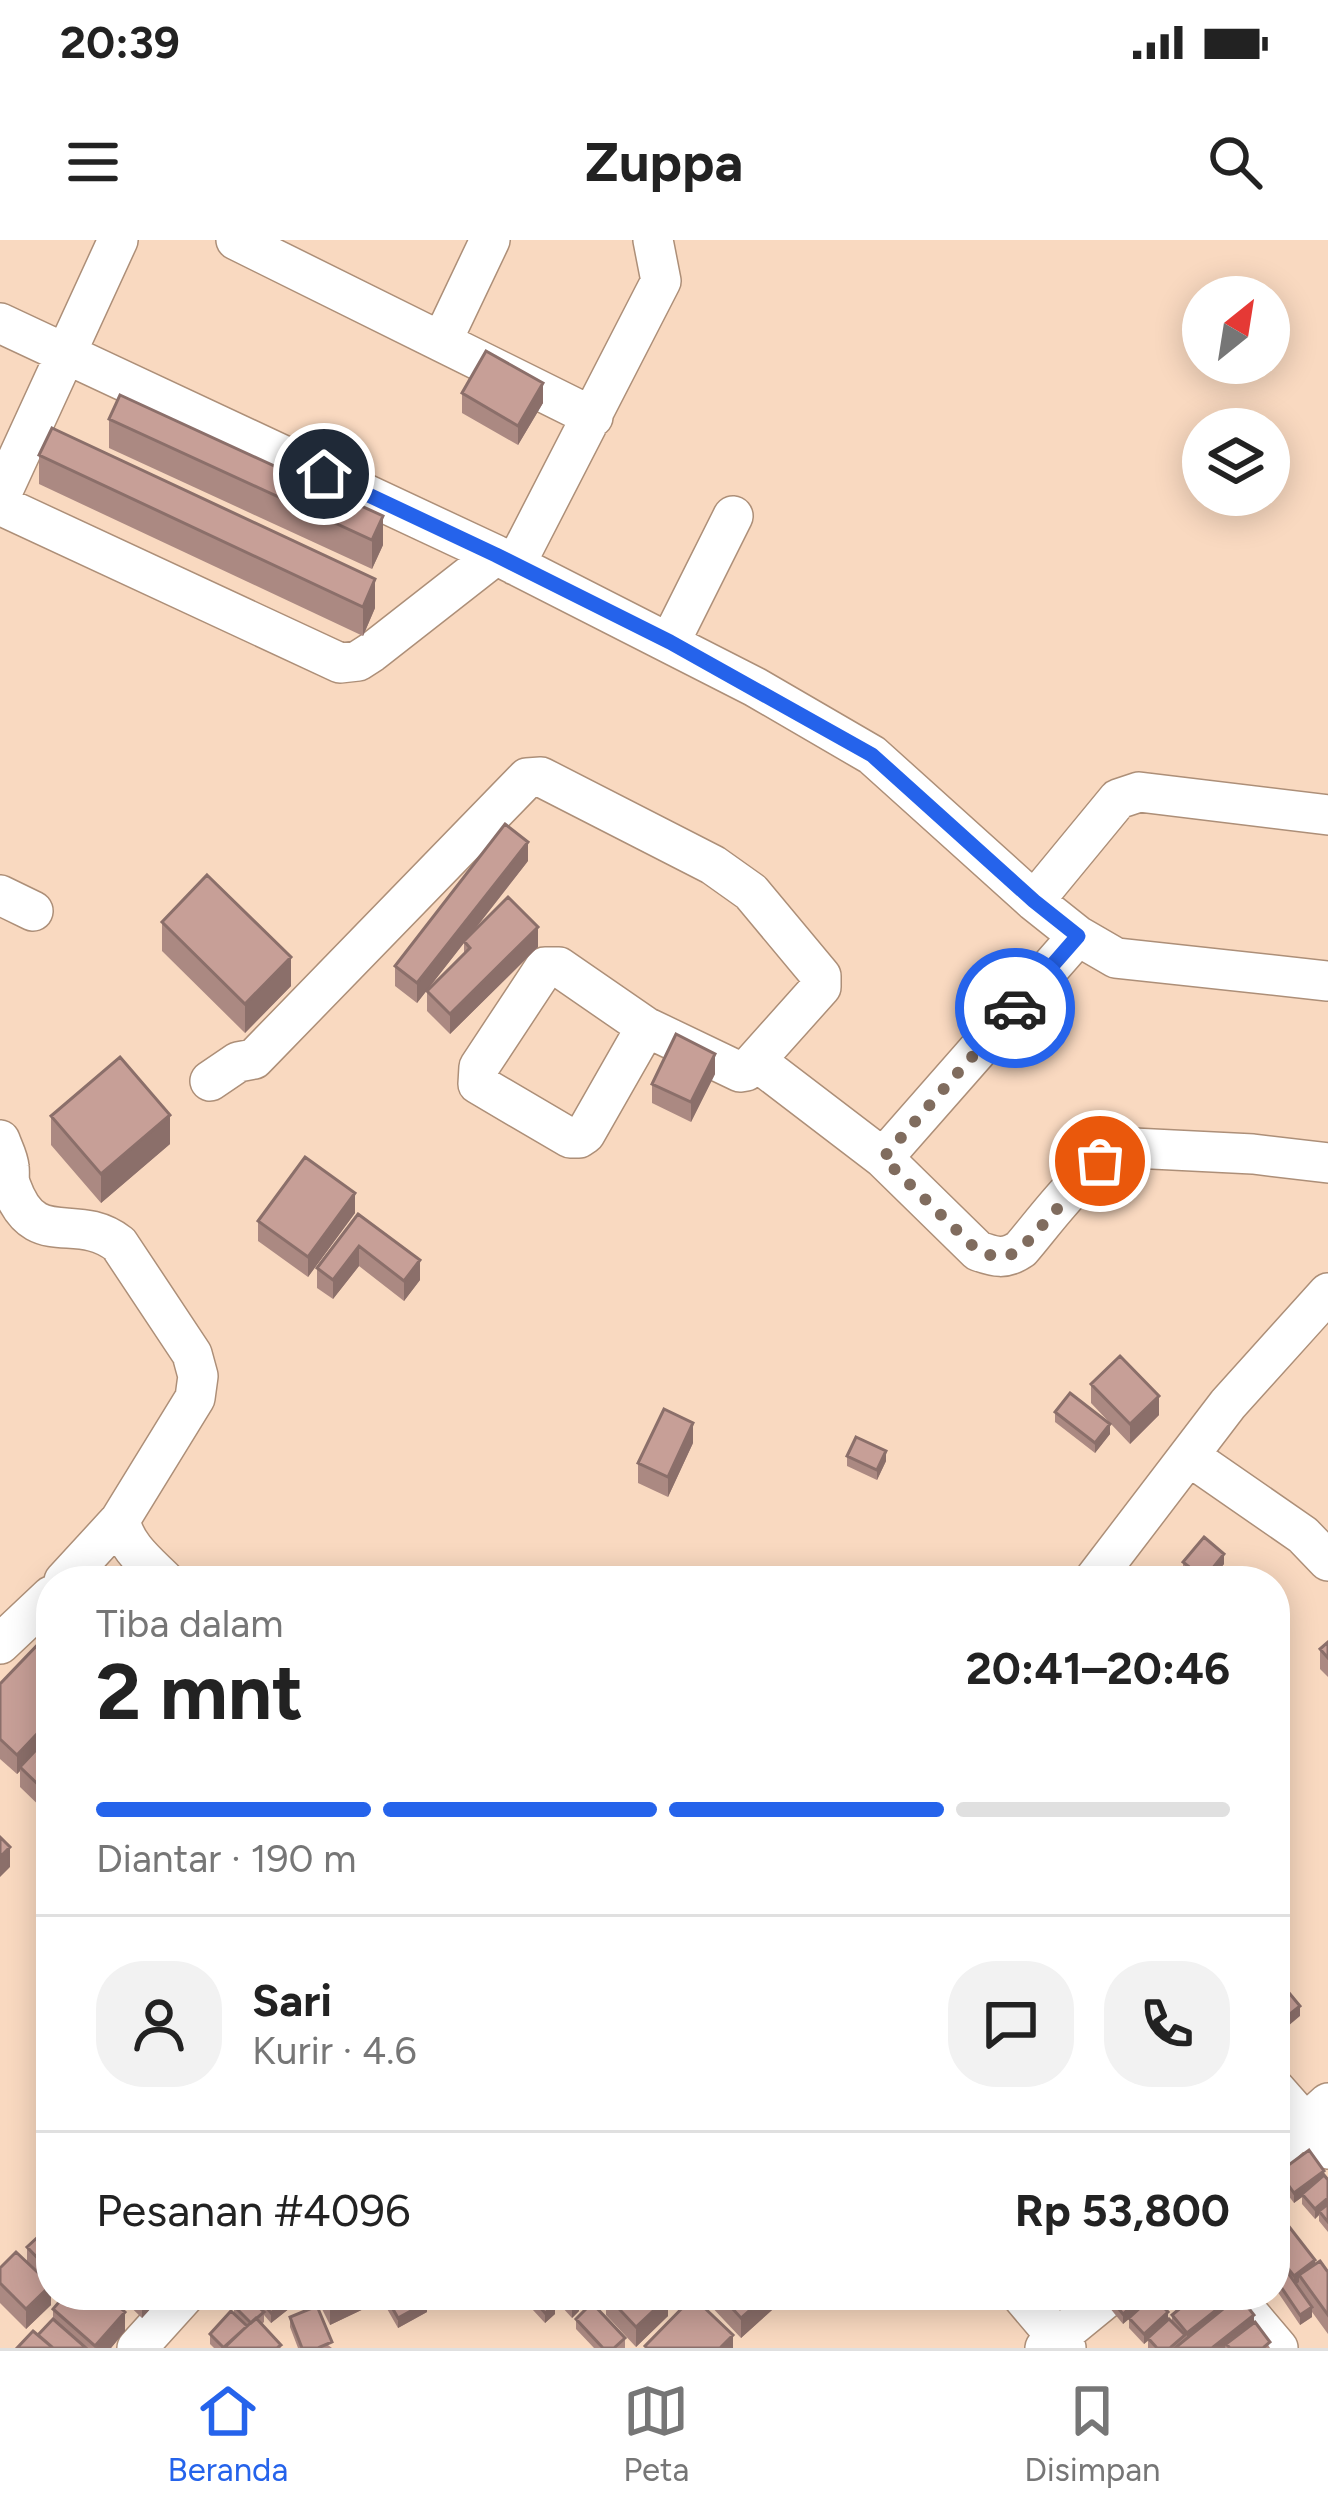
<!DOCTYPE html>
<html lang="id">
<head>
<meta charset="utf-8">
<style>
  :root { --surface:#fff; --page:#f2f2f2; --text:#222; --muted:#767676; --line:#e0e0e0; --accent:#2563eb }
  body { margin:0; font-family:Figtree,sans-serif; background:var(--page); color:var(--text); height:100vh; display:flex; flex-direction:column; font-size:45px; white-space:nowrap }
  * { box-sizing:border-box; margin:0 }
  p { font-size:39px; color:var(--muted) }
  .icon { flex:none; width:66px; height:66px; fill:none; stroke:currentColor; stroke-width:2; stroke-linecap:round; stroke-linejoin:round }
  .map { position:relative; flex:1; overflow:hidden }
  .panel { position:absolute; left:36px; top:1326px; width:1254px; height:744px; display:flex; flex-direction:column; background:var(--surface); border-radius:48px; box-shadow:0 6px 30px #0003 }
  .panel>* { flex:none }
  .needle { width:78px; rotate:30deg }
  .tools { position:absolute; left:1182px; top:36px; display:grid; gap:24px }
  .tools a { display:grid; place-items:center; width:108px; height:108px; border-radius:50%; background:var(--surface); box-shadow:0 6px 30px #0003; font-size:60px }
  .pin { position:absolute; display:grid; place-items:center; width:102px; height:102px; color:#fff; margin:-51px; border:6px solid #fff; border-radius:50%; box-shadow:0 3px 12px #0007 }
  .courier { position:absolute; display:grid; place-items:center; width:120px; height:120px; margin:-60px; border:9px solid #2563eb; border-radius:50%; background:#fff; color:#222; box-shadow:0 3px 15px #0007 }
  .overview em { font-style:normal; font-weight:700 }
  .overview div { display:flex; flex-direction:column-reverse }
  .overview { display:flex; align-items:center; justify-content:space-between; height:204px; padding:0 60px }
  h1 { font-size:78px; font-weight:700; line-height:90px }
  .bar { display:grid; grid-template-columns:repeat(4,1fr); gap:18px 12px; align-content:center; height:144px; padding:0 60px }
  .bar i { height:15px; border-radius:9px; background:var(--line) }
  .bar .on { background:var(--accent) }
  .bar p { grid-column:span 4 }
  .line { display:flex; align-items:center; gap:30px; padding:0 60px; border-top:3px solid var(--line) }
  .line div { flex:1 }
  .round { display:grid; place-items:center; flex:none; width:126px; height:126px; border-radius:48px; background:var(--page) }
  .status { display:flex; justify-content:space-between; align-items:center; height:84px; padding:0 60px; background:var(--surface); direction:ltr }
  .status svg { height:33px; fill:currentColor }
  header { display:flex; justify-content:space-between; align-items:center; height:156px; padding:0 60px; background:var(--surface); font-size:54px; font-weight:700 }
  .dock { display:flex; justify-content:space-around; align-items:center; height:168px; border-top:3px solid var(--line); background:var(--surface); font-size:33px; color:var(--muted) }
  .dock a { display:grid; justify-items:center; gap:6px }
  .dock .on { color:var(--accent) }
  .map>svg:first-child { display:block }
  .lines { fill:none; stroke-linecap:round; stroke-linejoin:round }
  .minor-casing { stroke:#ad8f78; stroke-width:42 }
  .minor { stroke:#fff; stroke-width:39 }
  .wall { fill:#ab8982 }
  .shaded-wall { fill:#8b6f6a }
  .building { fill:#c79f97; stroke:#8b6f6a; stroke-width:3 }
  .done { stroke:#806c5e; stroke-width:12; stroke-dasharray:0 21.6 }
  .route { stroke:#2563eb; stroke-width:15 }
</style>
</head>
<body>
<div class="status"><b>20:39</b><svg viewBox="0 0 49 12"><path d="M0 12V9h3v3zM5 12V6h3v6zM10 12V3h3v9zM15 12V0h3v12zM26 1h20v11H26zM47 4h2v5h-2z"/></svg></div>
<header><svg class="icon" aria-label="menu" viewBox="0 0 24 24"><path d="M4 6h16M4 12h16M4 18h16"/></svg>Zuppa<svg class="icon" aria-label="search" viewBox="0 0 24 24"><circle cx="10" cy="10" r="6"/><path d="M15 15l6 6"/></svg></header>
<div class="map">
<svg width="1328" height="2108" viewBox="0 0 1328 2108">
  <rect width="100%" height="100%" fill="#f9d9c0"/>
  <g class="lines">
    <g class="minor-casing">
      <path id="minor" d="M236,0l357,177
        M0,83l496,232 259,132 117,68 162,146 44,35 38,22 212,23
        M442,101l48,-101
        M0,257l118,-257
        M0,265l340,158 18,-2 14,-9 124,-97
        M515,325l146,-284 -8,-41
        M670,402l63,-126
        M0,655l33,16
        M1034,661l84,-102 21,-7 189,23
        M756,821l127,97 95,93c17,6 27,9 43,-2 27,-31 70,-95 112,-101l120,6 75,9
        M210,841l28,-19 16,-3 273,-281 14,-1 172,88 38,27 70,84v11l-75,84 -6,1 -94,-45 -61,107 -6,4h-9l-92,-54 1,-17 66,-100h14l87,60
        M0,900c3,9 8,17 9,27 1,7 -1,12 2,19 24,67 64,24 108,58l73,110 6,22 -3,22 -75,122c5,26 27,43 45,61
        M883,918l195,-222
        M1189,1216l114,79 25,26
        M64,1341l56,-61
        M1093,1341l135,-177 100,-111
        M0,1404l51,-48
        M1275,1849l53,60
        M1275,1911l53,-48
        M1021,2055l45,53
        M1233,2055l45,53
        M137,2108l48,-53
        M1045,2108l65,-53"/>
    </g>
    <use href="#minor" class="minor"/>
  </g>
  <path class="wall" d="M462,153l81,10 -25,42 -56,-32z
    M109,179l274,126 -11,24 -263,-121z
    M39,215l336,153 -12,28 -324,-152z
    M528,621l-56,72 66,14 -88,87 -23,-23v-20l37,-37v-11l-47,60 -22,-17v-20z
    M162,682l129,64 -46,47 -83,-82z
    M715,834l-24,48 -39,-19v-19z
    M51,876l119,28 -69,59 -50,-58z
    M355,973l-47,64 -50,-36v-20z
    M358,974l62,66 -16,21 -45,-35 -26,33 -16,-11v-20z
    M1091,1144l68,31 -29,29 -39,-41z
    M1055,1172l55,22 -15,19 -40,-31z
    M693,1203l-25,54 -30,-14v-20z
    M847,1216l39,5 -9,19 -30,-14z
    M1183,1322l41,2 -14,17h-16l-11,-9z
    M51,1399v178l-31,-30v-16l-3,3 -17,-15v-75z
    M1328,1402v35l-8,-8v-20z
    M1279,1932l45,3 4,5v52l-9,-11v-6l-4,4 -13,-15v-7l-8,6 -15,-20z
    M51,1985v80l-25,24 -26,-26v-35l27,-6v-15z
    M1275,1994l53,38v62l-16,-22v5l-12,8 -23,-34v-10l9,-6 -11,-13z
    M118,2055h45l-21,23z
    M255,2055l35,13 -19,15 -7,-8v7l-2,2 19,24h-67l-4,-4v-10l24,-20v-8l21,-4z
    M315,2055h72v2l40,15 -29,16 -12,-21v-9l-56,27z
    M519,2055h27l9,19 -10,9z
    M551,2055h23l5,16 -7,7z
    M606,2055l62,21 -32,31 -30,-32z
    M707,2055h74v7l-40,36 -34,-36z
    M906,2055h23l-13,11z
    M1150,2055v4l22,22v-6l48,-4 34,12 16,25h-122v-7l-4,3 -15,-16v-9l-6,5 -14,-17v-10z
    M53,2069l72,22 -14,17h-94l21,-12 15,-17z
    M290,2077l42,31h-34l-8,-21z
    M576,2079l49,19v10h-31l-18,-19z"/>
  <path class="shaded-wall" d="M543,143v20l-25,42v-19z
    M383,276v29l-11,24v-29z
    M375,339v29l-12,28v-29z
    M528,602v19l-111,142v-20z
    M538,687v20l-88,87v-20z
    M291,717v29l-46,47v-29z
    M715,814v20l-24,48v-20z
    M170,875v29l-69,59v-29z
    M355,953v20l-47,64v-20z
    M359,1006v20l-26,33v-19z
    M420,1020v20l-16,21v-20z
    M1159,1156v19l-29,29v-20z
    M693,1183v20l-25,54v-20z
    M1110,1184v10l-15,19v-10z
    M886,1211v10l-9,19v-10z
    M1224,1314v10l-14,17h-6z
    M51,1479v20l-31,28v4l-3,3v-19z
    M10,1607v20l-10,10v-20z
    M1300,1766v10l-25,21v-11z
    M1324,1931v10l-30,22v-10z
    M1328,1958v10l-9,3v4l-4,4v-10z
    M1315,2020v10l-16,5v7l-5,4v-10z
    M51,2045v20l-25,24v-20z
    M145,2055h18l-21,23v-20z
    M352,2055h35v3l-57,27v-19z
    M767,2055h14v7l-40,36v-20z
    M916,2055h13l-13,11z
    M963,2055h14l-14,10z
    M1144,2055h6v5l-27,24v-10z
    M668,2057v19l-32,31v-20z
    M290,2058v10l-19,15v-10z
    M579,2061v10l-7,7v-10z
    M427,2062v10l-29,16v-10z
    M555,2064v10l-10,9v-10z
    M1220,2067v10l-33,26v-10z
    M1312,2067v10l-12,8v-10z
    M125,2072v19l-14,17h-16z
    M1168,2072v10l-24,22v-10z
    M1254,2075v10l-28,19 -1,4h-13z
    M733,2095v13h-13z"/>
  <path class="building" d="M486,111l57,32 -25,43 -56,-33z
    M120,155l263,121 -11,24 -263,-121z
    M52,188l323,151 -12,28 -324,-152z
    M505,584l23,18 -111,141 -22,-17z
    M207,635l84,82 -46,47 -83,-82z
    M508,657l30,30 -88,87 -23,-23 43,-43 -6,-7z
    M676,794l39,20 -24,48 -39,-18z
    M120,817l50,58 -69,59 -50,-58z
    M305,917l50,36 -47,64 -50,-36z
    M358,974l62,46 -16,21 -45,-35 -26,34 -16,-12z
    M1120,1116l39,40 -29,28 -39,-40z
    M1070,1153l40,31 -15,19 -40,-31z
    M664,1169l29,14 -25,54 -30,-14z
    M856,1197l30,14 -9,19 -30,-14z
    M1204,1297l20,17 -20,25 -21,-17z
    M1156,1329l13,12h-23z
    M47,1395l4,4v80l-34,36 -17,-16v-55z
    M1328,1402v16l-8,-9z
    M51,1494v63l-31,-30z
    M0,1597l10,10 -10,10z
    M1280,1742l20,24 -25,20v-39z
    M1309,1910l15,21 -30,22 -15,-21z
    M1324,1935l4,5v18l-13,11 -13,-15z
    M1328,1964v18l-9,-11z
    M1287,1984l28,36 -21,16 -19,-24v-18z
    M51,1985v47l-24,-25z
    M16,2012l35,33 -25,24 -26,-26v-15z
    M1320,2021l8,11v43l-29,-40z
    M1288,2033l24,34 -12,8 -23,-34z
    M65,2055h41l19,17 -30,34 -42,-37z
    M245,2055l19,17 -13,11 -17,-17z
    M256,2055h31l3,3 -19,15z
    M325,2055h27l-22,11z
    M390,2055h33l4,7 -29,16 -12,-21z
    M529,2055h17l9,9 -10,9z
    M561,2055h13l5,6 -7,7z
    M606,2055h60l2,2 -32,30z
    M720,2055h47l-26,23z
    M1112,2055h32l-21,19 -14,-17z
    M1196,2055h14l10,12 -33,26 -15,-18z
    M1153,2056l15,16 -24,22 -15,-16z
    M1239,2056l15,19 -42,33h-37z
    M693,2057l40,38 -13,13h-73l-2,-2z
    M592,2063l33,35 -11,10h-11l-27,-29z
    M317,2066l15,36 -14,6h-16l-12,-31z
    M231,2071l16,15 -23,22 -14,-14z
    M256,2078l25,27 -4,3h-54z
    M53,2079l33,29h-33l-15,-13z
    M1169,2079l16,16 -15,13h-13l-9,-10z
    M1255,2082l15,20 -7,6h-33l-4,-4z
    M33,2091l20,17h-36z"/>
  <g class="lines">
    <path class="done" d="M1015,768l-132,150 95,93c17,6 27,9 43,-2l79,-88"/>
    <path class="route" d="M324,234l172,81 174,87 202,113 162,146 44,35 -63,72"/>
  </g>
</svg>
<div class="tools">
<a><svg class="needle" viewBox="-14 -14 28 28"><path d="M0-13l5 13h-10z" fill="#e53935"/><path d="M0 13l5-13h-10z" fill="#767676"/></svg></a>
<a><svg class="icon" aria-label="layers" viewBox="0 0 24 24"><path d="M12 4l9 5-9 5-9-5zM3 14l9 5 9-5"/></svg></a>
</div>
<div class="pin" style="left:1100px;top:921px;background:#ea580c"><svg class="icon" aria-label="bag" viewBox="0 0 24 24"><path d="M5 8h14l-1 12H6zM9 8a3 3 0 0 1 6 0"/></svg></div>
<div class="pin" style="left:324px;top:234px;background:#1f2937"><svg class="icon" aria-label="home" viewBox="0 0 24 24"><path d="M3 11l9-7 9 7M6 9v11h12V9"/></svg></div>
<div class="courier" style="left:1015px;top:768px"><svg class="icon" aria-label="car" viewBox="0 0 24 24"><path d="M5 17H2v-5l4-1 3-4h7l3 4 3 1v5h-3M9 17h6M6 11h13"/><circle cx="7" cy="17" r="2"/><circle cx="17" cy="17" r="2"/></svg></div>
<section class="panel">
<div class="overview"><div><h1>2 mnt</h1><p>Tiba dalam</p></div><em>20:41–20:46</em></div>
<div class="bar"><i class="on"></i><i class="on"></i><i class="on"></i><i></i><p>Diantar · 190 m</p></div>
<div class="line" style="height:216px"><a class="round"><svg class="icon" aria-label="person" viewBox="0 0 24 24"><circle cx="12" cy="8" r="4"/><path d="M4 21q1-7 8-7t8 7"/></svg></a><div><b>Sari</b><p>Kurir · 4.6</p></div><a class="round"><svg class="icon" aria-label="chat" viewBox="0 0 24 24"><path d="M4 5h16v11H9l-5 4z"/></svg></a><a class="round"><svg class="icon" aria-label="phone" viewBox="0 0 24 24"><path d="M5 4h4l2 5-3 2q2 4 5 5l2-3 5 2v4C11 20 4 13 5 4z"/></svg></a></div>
<div class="line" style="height:156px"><div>Pesanan #4096</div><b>Rp 53,800</b></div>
</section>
</div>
<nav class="dock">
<a class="on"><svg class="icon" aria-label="home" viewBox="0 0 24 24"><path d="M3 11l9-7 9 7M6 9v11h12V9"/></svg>Beranda</a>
<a><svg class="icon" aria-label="map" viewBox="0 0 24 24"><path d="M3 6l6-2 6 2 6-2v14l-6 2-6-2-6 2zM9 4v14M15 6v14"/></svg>Peta</a>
<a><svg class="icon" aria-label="saved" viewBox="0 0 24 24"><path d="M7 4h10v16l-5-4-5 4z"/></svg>Disimpan</a>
</nav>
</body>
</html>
